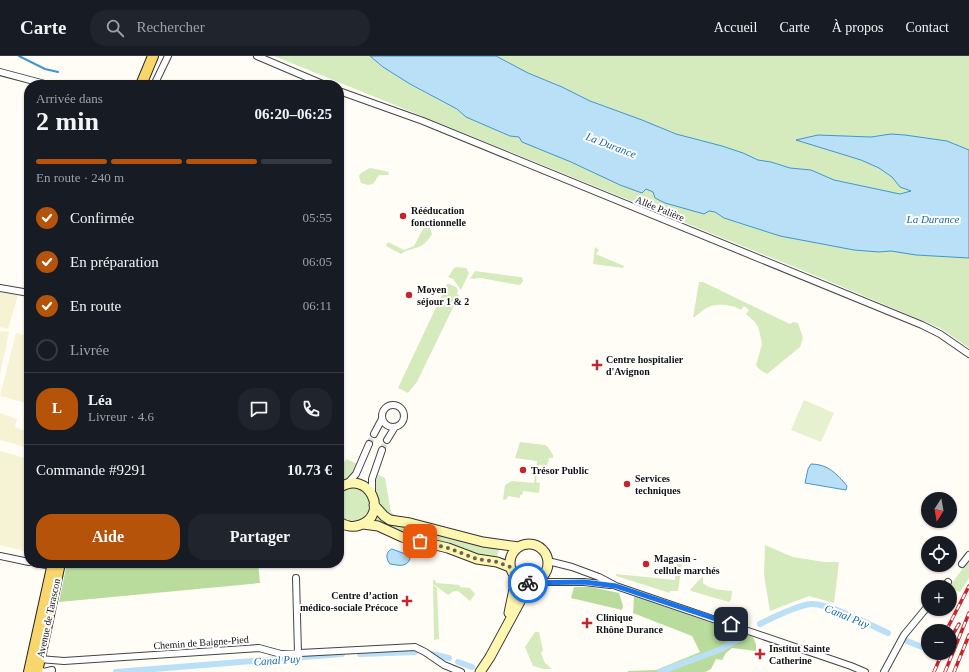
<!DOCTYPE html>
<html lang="fr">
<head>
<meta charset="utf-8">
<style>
  :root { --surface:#171b24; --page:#20242c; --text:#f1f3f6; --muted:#9ea1a6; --line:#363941; --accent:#b45309 }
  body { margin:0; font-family:"Times New Roman",serif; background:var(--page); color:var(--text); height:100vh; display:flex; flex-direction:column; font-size:15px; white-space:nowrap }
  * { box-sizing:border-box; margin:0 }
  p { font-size:13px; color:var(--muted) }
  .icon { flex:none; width:22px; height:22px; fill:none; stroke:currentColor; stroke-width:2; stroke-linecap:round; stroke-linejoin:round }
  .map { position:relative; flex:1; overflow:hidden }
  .sheet { position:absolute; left:24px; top:24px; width:320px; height:488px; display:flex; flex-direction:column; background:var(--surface); border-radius:16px; box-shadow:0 1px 3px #0004 }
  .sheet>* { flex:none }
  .needle { width:26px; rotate:191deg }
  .tools { position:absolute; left:921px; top:436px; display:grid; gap:8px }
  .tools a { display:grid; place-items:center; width:36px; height:36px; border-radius:50%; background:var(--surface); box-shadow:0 1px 3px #0004; font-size:20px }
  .pin { position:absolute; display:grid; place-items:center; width:34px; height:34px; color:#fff; margin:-17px; border-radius:8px; box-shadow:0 2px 6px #0006 }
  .courier { position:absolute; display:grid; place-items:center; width:40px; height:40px; margin:-20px; border:3px solid #1a73e8; border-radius:50%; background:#fff; color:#222; box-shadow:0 1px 5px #0007 }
  .head em { font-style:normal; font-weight:700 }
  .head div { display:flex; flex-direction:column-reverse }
  .head { display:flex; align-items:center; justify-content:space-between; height:68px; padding:0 12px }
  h1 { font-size:26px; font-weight:700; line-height:30px }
  .bar { display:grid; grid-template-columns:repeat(4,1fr); gap:6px 4px; align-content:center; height:48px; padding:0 12px }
  .bar i { height:5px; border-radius:3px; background:var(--line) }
  .bar .current { background:var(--accent) }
  .bar p { grid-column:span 4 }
  .line { display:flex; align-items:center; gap:10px; padding:0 12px; border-top:1px solid var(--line) }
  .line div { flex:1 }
  .round { display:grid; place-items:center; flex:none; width:42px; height:42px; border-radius:16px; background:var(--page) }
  ol { padding:0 12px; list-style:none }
  li { display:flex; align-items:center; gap:12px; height:44px }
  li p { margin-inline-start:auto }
  li .icon { padding:4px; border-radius:50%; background:var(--accent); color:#fff; stroke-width:4 }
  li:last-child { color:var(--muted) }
  li i { width:22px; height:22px; border:2px solid var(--line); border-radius:50% }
  .primary-button { display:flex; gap:8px; margin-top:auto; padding:8px 12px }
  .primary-button a { flex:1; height:46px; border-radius:16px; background:var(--accent); color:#fff; font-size:16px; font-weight:700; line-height:46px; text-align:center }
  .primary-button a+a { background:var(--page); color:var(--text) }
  header { display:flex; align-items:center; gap:24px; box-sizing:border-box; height:56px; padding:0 20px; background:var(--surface); border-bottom:1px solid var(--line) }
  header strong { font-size:19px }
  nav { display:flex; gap:22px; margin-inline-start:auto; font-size:14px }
  .search { width:280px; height:36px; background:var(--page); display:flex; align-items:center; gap:10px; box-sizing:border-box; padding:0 14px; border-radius:16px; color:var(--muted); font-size:15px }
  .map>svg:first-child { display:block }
  .farmland { fill:#f6f3d4 }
  .green { fill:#d5ebbd }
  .forest { fill:#b9dc9c }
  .pitch { fill:#e6f2cf }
  .water { fill:#b9e0f7; stroke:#3f96cf }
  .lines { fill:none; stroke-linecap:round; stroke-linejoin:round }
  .stream { stroke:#3f96cf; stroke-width:2 }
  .canal { stroke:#b9e0f7; stroke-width:6 }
  .street-tunnel { stroke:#dbdad3; stroke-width:6; stroke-dasharray:6 3; stroke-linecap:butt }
  .street-casing { stroke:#444; stroke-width:8 }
  .secondary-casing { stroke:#333; stroke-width:11 }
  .primary-casing { stroke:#222; stroke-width:12 }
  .street { stroke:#fff; stroke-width:6 }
  .secondary { stroke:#fff6b0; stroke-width:9 }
  .primary { stroke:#f9d66b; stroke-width:10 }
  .rail-casing { stroke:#c4262e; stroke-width:3.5 }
  .rail { stroke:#fff; stroke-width:2; stroke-dasharray:6; stroke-linecap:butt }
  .done { stroke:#646461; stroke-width:4; stroke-dasharray:0 7.2 }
  .route { stroke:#1a73e8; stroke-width:5 }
  .poi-dot { fill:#c4262e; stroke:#fff; stroke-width:1.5 }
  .labels { text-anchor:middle; stroke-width:4; stroke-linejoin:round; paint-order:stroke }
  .street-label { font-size:10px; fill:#111; stroke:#fff }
  .poi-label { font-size:10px; font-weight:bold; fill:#111; stroke:#fff; text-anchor:start }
  .water-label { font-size:11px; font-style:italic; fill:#1768a6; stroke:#fff }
</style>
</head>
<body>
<header>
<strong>Carte</strong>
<div class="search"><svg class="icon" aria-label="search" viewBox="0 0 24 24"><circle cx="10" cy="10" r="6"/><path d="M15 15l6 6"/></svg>Rechercher</div>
<nav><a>Accueil</a><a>Carte</a><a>À propos</a><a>Contact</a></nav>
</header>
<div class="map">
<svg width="969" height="616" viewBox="0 0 969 616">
  <rect width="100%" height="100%" fill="#fffdf5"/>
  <path class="farmland" d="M0,236l18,3 -10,34 -8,-2z
    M0,275l9,1 -9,42z
    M16,277l13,3v68l-29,-8z
    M0,357l17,6 -2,8 13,5 -3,15 -25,-7z
    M0,395l29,8v93l-29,-7z"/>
  <path class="green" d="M274,0h96l13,11 27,17 47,25 9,8 44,19 9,1 101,48 26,4 63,22 6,1 9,6 39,12 91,20 25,2 12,-1 25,4 53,3v90l-29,-20 -121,-51z
    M496,0h473v94l-64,-15 -14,-1 -20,3h-22l-52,3 64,20 18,8 13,9 8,10 12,4 -12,3 -66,-14 -23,-10 -21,-2 -19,-6 -13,-2 -15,-7 -21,-7 -46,-12 -34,-14 -52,-19 -28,-14 -34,-14z
    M370,112l19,4 -1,3h-9l-6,9 -5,1 -7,-2 -2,-7 2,-3z
    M428,170h1l3,8c-11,18 -17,11 -31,20l-15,-8 2,-4 16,8 10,-4 10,-19z
    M595,191l4,3 -3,4 28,12 -1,2 -30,-4z
    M457,211l9,1 3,5 -8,17 -8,-11 -5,-2 6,-9z
    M475,215l45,6h2l1,4 -2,3 -3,1 -37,-7 -11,1z
    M699,226h4l87,42 3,-2 5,1 5,15 -3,9 -33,27 -8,-5 -3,-4 6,-21 -2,-10 -2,-7 -3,-5 -9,-8 3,-4 -5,-4 -3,4c-8,-5 -24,-7 -32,-3 -6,2 -11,8 -16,11z
    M447,228h2l7,3 2,3 -1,4 2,1 -42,87 -9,11 -10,-5z
    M520,386l25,3 3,2 5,8v3h-4l-2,8 -9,-1 -2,17 4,1 -1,10 -16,-2 -1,4h-2v3l-12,-2 -1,3 -4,1 2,-15 7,-4 22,2 3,-22 -22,-3z
    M347,403l10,5c-3,10 -10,14 -18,20v-17z
    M377,418l8,4 6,34 6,5 -4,1 -13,-12 -5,-18z
    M355,431c24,6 18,40 -5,35 -5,-1 -7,-2 -11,-5v-23l9,-6z
    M374,462h4l10,5 18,3 85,22h9l-4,11 -91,-25 -29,-13z
    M765,489l28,12 31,5h15l-5,41 -25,-7 -39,15 -6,-36z
    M678,499h5l-5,36h-8v2l-54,-17v-2l59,6z
    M969,504v18l-9,14 -10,-4 -1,-1z
    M703,520v7c7,7 20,7 29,8l-1,9 -2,2 -38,-11 -1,-1z
    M433,524h2l1,3 24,2v2l10,1 5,6 -5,7 -12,-10h-4l-6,4 -15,-11z
    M433,529l4,3 2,51 -5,1z
    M535,576h4l4,18 -2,3 4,10 7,6h-8l-11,-3 -8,-19z"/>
  <path class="forest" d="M67,507h191l2,20 -201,19z
    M574,531h17l28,6 4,13 -1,4 -51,-12z
    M634,540l119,41 3,7v7l-24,-3 -6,5 -4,7 -6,-1 -5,10 -6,3h-77v-1l28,-1 44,-18 -8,-16 -59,-23z"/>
  <path class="pitch" d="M804,344l30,13 -13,29 -30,-12z"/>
  <path class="water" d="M370,0h126l32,17 34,14 28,14 52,19 34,14 46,12 21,7 15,7 13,2 19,6 21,2 23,10 66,14 11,-3 -11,-4 -8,-10 -13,-9 -18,-8 -65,-20 22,-5 53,2 20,-3 14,1 42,6 22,9v108l-53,-3 -25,-4 -12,1 -25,-2 -74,-14 -56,-18 -9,-6 -6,-1 -5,3 -39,-11 -10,-5 -2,-6 -7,-3 -4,4 -22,-8 -49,-23 -49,-20 -3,-5 -9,-1 -44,-19 -9,-8 -47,-25 -27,-17z
    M811,408c17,0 26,10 36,22l-1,4 -41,-7 3,-14z
    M392,493l16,6 2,4c-4,9 -12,6 -20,5 -4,-5 -5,-12 2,-15z"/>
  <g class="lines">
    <path class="stream" d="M19,0l26,13 13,3"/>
    <path class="canal" d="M760,568c11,-6 41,-20 52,-20 19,0 58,21 76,29
      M907,585l15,6
      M360,598l55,-2
      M431,598l18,4
      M458,606l14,5
      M116,616l226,-18
      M660,616l59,-22 22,-12"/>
    <path class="street-tunnel" d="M369,388l5,-10
      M382,394l5,-10"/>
    <g class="street-casing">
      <path id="street" d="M257,0l68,29
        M0,16l45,12 13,1
        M154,29l14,-29
        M339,35l84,30 499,204 18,9 29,20
        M0,232l29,5
        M382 360a11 11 0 1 1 22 0a11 11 0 1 1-22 0Z
        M374,378l8,-15
        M387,384l8,-13
        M347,428l9,-10 13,-30
        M372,438v-15l10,-29
        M0,500l29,6
        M548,505l24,6 27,10 17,9 235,80 14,6
        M35,507l17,3
        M962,508l7,-9
        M296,522l2,76
        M536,526h48l26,3
        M944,531l4,-5
        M37,604l2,-1 25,2 195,-13 22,6 134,-7 10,5 19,13 17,7
        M36,612l8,4 8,-2
        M884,616l20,-37 24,-29"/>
    </g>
    <g class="secondary-casing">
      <path id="secondary" d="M339,432c30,-20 51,27 21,37 -8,3 -14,1 -21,-3
        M374,449l10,11 6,4 20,3 73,19 36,5
        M363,468l15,2 24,11 46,11 29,11 20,3 13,5
        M510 507a19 19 0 1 1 38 0a19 19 0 1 1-38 0Z
        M509,557l5,-24v-12
        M480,616l10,-15 40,-74"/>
    </g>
    <g class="primary-casing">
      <path id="primary" d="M141,29l12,-29
        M29,616l24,-109
        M37,616l23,-109"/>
    </g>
    <use href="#street" class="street"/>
    <use href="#secondary" class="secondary"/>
    <use href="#primary" class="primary"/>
    <g class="rail-casing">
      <path id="rail" d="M946,575l23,-45
        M950,583l9,-15
        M934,616l8,-19
        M945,616l24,-59
        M954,616l15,-37"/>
    </g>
    <use href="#rail" class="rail"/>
  </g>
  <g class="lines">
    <path class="done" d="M420,485l28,7 29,11 20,3 13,5c2,9 8,15 18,16"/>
    <path class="route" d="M528,527l56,-1 32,4 115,38"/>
  </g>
  <g class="poi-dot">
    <circle cx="403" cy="160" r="4"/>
    <circle cx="409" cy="239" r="4"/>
    <path d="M595 303h4v4h4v4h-4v4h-4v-4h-4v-4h4z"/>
    <circle cx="523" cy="414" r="4"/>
    <circle cx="627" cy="428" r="4"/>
    <circle cx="646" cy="508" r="4"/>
    <path d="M405 539h4v4h4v4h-4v4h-4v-4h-4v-4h4z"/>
    <path d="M585 561h4v4h4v4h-4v4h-4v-4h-4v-4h4z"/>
    <path d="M758 592h4v4h4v4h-4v4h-4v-4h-4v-4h4z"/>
  </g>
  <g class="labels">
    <g class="street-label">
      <text transform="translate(660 152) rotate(22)" y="4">Allée Palière</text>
      <text transform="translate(48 562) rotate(-78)" y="4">Avenue de Tarascon</text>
      <text transform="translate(201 586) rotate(-4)" y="4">Chemin de Baigne-Pied</text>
    </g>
    <g class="poi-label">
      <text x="411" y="158">Rééducation<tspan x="411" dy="12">fonctionnelle</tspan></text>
      <text x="417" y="237">Moyen<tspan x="417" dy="12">séjour 1 &amp; 2</tspan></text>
      <text x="606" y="307">Centre hospitalier<tspan x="606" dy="12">d'Avignon</tspan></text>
      <text x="531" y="418">Trésor Public</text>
      <text x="635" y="426">Services<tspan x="635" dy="12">techniques</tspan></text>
      <text x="654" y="506">Magasin -<tspan x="654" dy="12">cellule marchés</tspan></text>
      <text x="398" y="543" text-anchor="end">Centre d’action<tspan x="398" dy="12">médico-sociale Précoce</tspan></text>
      <text x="596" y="565">Clinique<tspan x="596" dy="12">Rhône Durance</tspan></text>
      <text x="769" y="596">Institut Sainte<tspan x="769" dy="12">Catherine</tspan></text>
    </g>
    <g class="water-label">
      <text transform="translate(611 89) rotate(21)" y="4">La Durance</text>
      <text x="933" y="167">La Durance</text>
      <text transform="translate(847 560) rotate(22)" y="4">Canal Puy</text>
      <text transform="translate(277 604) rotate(-4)" y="4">Canal Puy</text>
    </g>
  </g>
</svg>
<div class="tools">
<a><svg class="needle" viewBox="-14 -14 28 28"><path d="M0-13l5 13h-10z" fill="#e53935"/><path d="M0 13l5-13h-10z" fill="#9ea1a6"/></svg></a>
<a><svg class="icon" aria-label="locate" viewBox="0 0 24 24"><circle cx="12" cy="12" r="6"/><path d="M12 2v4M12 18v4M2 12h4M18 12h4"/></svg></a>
<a>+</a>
<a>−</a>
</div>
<div class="pin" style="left:420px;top:485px;background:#ea580c"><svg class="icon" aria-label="bag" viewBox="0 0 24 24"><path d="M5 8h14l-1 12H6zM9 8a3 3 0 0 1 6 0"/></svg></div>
<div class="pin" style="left:731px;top:568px;background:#1f2937"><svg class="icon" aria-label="home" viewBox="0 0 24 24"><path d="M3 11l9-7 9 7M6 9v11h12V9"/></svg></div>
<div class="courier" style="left:528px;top:527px"><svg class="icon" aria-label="bike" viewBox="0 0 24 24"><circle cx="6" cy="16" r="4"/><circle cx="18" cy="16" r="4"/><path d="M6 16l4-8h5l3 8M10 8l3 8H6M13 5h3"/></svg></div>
<section class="sheet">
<div class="head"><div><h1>2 min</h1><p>Arrivée dans</p></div><em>06:20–06:25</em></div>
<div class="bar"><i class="current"></i><i class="current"></i><i class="current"></i><i></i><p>En route · 240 m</p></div>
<ol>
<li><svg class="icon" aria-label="check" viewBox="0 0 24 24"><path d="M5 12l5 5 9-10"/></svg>Confirmée<p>05:55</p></li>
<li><svg class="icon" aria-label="check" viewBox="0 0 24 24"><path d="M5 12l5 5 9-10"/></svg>En préparation<p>06:05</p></li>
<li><svg class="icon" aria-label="check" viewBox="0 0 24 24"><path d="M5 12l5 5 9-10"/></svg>En route<p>06:11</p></li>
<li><i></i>Livrée</li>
</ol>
<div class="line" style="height:72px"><b class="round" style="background:var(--accent);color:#fff">L</b><div><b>Léa</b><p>Livreur · 4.6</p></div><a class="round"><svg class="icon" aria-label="chat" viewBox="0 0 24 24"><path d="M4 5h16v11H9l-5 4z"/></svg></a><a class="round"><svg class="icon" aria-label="phone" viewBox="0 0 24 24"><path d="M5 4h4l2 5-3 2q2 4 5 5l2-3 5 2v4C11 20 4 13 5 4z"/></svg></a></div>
<div class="line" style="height:52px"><div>Commande #9291</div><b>10.73 €</b></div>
<div class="primary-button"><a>Aide</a><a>Partager</a></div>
</section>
</div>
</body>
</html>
